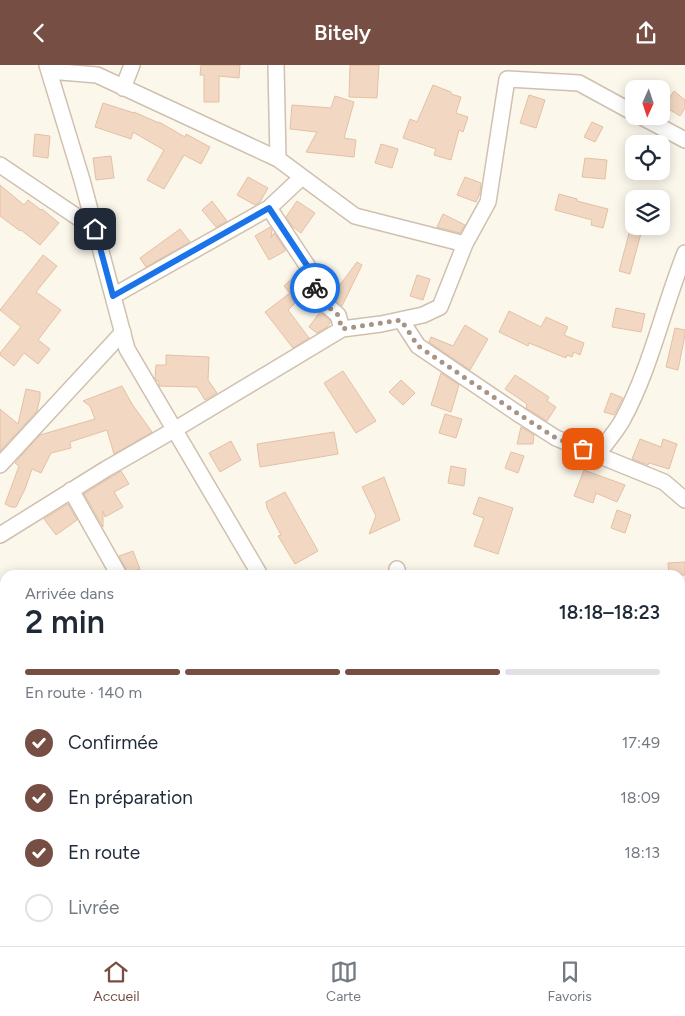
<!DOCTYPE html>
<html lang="fr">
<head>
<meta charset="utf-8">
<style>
  :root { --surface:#fff; --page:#f6f6f7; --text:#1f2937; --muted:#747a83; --line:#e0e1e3; --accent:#774e44 }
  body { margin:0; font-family:Figtree,sans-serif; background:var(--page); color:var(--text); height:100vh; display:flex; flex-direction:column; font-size:19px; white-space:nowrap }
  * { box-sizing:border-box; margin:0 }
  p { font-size:16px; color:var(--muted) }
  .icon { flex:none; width:28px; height:28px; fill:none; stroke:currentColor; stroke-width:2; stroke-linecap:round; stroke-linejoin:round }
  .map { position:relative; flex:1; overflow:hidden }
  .sheet { position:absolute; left:0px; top:505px; width:685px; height:376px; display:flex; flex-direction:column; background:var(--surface); border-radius:15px 15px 0 0; box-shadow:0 2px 12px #0003 }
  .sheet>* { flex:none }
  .needle { width:32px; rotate:183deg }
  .fabs { position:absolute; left:625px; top:15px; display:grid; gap:10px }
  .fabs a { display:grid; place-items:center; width:45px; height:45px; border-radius:10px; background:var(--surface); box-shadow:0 2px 12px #0003; font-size:25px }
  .pin { position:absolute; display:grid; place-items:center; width:42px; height:42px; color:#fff; margin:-21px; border-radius:10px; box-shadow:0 2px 8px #0006 }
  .courier { position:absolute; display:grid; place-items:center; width:50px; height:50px; margin:-25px; border:4px solid #1a73e8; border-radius:50%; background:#fff; color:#222; box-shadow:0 1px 6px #0007 }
  .summary em { font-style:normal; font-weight:600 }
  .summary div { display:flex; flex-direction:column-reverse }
  .summary { display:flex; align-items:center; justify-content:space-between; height:85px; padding:0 25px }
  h1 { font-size:32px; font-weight:600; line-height:38px }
  .bar { display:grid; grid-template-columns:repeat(4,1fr); gap:8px 5px; align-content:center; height:60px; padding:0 25px }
  .bar i { height:6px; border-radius:4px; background:var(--line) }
  .bar .selected { background:var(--accent) }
  .bar p { grid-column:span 4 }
  ol { padding:0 25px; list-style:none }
  li { display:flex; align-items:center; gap:15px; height:55px }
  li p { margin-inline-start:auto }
  li .icon { padding:5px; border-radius:50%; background:var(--accent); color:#fff; stroke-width:4 }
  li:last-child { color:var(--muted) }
  li i { width:28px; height:28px; border:2px solid var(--line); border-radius:50% }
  header { display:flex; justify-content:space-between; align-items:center; height:65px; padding:0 25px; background:var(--accent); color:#fff; font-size:22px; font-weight:600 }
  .menu { display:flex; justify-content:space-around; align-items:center; height:70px; border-top:1px solid var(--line); background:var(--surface); font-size:14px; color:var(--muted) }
  .menu a { display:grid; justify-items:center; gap:2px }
  .menu .selected { color:var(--accent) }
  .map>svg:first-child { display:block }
  .building { fill:#f2d8c3; stroke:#e4c0a3 }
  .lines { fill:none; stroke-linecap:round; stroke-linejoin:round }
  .street-casing { stroke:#cfc0b0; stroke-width:18 }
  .street { stroke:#fff; stroke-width:15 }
  .done { stroke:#a69484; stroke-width:5; stroke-dasharray:0 9 }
  .route { stroke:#1a73e8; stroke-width:6 }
</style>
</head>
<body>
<header><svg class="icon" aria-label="back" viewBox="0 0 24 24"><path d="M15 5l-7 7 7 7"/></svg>Bitely<svg class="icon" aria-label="share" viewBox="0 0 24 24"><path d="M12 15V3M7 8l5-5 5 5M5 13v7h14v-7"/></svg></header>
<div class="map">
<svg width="685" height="881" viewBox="0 0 685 881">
  <rect width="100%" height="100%" fill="#fcf7eb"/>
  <path class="building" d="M201,0h39l-1,13 -20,-2v26h-15v-27h-4z
    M350,0h29l-2,33 -28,-1z
    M433,20l18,7v2l10,3 -5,16 12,4 -5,15 -4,-2 -8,30 -17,-5 2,-6 -33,-11 7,-19 7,3z
    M674,26l11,9v8l-5,8 -16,-10z
    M529,30l16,5 -9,28 -16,-5z
    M335,31l19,6 -10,36 12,2 -2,17 -48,-5 11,-20 -27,-3 2,-24 39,3z
    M103,38l31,10v-1l25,11v-1l26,15 1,-3 24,13 -9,17 -17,-9 -20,34 -17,-9 17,-30 -31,-18 -2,7 -36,-12z
    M592,57l11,5 -8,15 -11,-5z
    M35,69l15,2 -2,22 -15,-2z
    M381,79l17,5 -6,19 -17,-5z
    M111,91l3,22 -18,2 -3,-22z
    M585,93l22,2 -2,19 -23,-2z
    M248,112l20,11 -8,14 -5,3 -18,-10z
    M465,112l16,6 -1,10 -4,9 -19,-7z
    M0,120l24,20 4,-5 13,10 1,-1 17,14 -19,22 -19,-15 -1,1 -20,-15z
    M559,129l18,5v2l31,8 -5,19 -12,-3 1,-5 -37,-10z
    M212,136l15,20 -11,6 -14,-17z
    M297,136l18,12 -14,20 -8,-6 -7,-10z
    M443,149l22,11 -5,8 -23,-6z
    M631,161h12l-13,48 -11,-3z
    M270,162l2,3 -1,8 3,-5 11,16v2l-16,9 -14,-24z
    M180,164l10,13 -44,25 -6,-9z
    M43,190l14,11 -21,26 25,18 -23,30 12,9 -12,15 -14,-11 -10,13 -14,-11v-2l21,-26 -21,-17z
    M357,197l5,3 -20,41 -11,-9z
    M297,209l5,4 4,14 -18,18 21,28 -16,10 -28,-36 25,-19 -6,-7z
    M417,210l13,4 -7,21 -13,-4z
    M616,243l29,6 -4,18 -29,-5z
    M509,246l32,16 5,-10 22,10 -4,8 20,8 -4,12 -6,-3 -2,5 -5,-2 -1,3 -37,-15 -1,3 -29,-14z
    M320,247l10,8v3l-3,4 -10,6 -8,-6z
    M465,260l23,14 -18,31 -41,-28 2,-5 22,9z
    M675,263l10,2v5l-7,35 -12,-3z
    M166,290l43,2 -1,23 9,13 -12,7 -8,-13 -38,-1v-5h-2l-2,-3 1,-13h10z
    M343,306l33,50 -20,12 -32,-50z
    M441,308l18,12 -8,27 -20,-7z
    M515,310l34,22 -2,4 9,6 -9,14 -21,-13 1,-4 -22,-15z
    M401,315l14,13 -12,12 -14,-13z
    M122,321l10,18 20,28 -38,22 -7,-24 -37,12 1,6 -20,5 -10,20 -9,-4 -7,20 -9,18h-5l-6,-3 14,-38 -4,-3 25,-28 55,-16 -5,-13 -7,-5z
    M26,324l14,3v6l-3,13 -37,40v-42l18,15z
    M611,328l12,5 -9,17 -10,-3z
    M445,349l17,5 -6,19 -17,-5z
    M521,362l13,8 -1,9h-16z
    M334,367l4,22 -78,13 -3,-23z
    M640,374l21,8 2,-8 14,5 -8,25 -20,-6 -1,2 -16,-6z
    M231,376l10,19 -21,12 -11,-19z
    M511,387l13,4 -6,17 -13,-5z
    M451,401l15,3 -2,17 -16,-3z
    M584,405l41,15 -8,17 -21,-9 -3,10 -19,-7z
    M121,406l8,13 -15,8 9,15 -18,10 -2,-6v16l-19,-33z
    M384,412l16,43 -31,14 7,-18 -14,-29z
    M285,427l33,59 -23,13 -17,-28 3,-1 -14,-27 -1,-6z
    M479,432l34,11 -15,46 -24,-8 10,-28 -11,-4z
    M68,439l9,16 -21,15 -12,-16z
    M617,445l14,5 -6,18 -14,-5z
    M133,486l7,18 -12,4 -9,-17z
    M685,497v13h-16l-1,-12z"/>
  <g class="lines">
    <g class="street-casing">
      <path id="street" d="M47,0l35,115 45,169 133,226
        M276,0l2,94
        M49,6l48,4 181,84 77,57 110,28
        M123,23l9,-23
        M640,51l45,24
        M0,100l95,64
        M269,143l39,59 10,31 20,17 4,14
        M113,231l156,-88 33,-31
        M401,255l17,26 102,69 36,23 108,44 21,18
        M597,390c8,-11 18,-22 25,-34 29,-53 41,-113 63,-168
        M0,400l123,-133
        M71,425l48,85
        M0,470l106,-66 68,-39 168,-101 39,-5 42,-9 17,-8 25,-63 23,-42 19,-123 72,4 55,30
        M397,504l1,6
        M680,628l5,-5
        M0,639l5,4
        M298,876l6,5
        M475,876l3,5"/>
    </g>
    <use href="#street" class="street"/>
  </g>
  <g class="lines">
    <path class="done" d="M315,223l3,10 20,17 4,14 59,-9 17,26 102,69 36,23 27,11"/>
    <path class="route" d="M95,164l18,67 156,-88 39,59 7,21"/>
  </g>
</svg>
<div class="fabs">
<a><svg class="needle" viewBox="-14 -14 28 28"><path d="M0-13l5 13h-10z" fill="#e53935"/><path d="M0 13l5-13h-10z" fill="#747a83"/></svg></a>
<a><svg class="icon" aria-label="locate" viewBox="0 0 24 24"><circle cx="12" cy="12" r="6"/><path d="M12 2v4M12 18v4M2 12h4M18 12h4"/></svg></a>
<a><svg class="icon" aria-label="layers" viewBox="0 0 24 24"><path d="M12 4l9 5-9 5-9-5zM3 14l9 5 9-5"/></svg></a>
</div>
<div class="pin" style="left:583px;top:384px;background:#ea580c"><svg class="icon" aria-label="bag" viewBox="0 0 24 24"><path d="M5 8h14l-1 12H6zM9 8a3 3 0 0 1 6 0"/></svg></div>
<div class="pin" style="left:95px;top:164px;background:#1f2937"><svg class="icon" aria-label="home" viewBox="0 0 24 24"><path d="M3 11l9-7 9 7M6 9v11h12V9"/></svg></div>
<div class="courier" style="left:315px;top:223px"><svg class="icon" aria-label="bike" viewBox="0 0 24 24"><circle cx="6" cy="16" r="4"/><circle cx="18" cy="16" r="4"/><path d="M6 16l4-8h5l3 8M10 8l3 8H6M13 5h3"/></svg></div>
<section class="sheet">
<div class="summary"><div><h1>2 min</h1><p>Arrivée dans</p></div><em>18:18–18:23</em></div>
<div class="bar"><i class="selected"></i><i class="selected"></i><i class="selected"></i><i></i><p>En route · 140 m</p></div>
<ol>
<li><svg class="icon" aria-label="check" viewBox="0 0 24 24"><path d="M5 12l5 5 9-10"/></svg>Confirmée<p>17:49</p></li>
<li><svg class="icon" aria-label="check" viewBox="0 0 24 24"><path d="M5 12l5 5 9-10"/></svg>En préparation<p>18:09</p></li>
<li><svg class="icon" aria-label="check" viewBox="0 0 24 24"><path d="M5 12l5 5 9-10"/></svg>En route<p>18:13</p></li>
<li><i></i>Livrée</li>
</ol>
</section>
</div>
<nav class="menu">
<a class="selected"><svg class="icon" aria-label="home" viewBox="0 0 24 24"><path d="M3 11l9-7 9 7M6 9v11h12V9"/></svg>Accueil</a>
<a><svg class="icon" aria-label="map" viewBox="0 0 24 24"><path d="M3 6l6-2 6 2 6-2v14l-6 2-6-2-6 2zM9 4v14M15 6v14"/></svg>Carte</a>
<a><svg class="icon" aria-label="saved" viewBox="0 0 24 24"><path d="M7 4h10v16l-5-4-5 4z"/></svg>Favoris</a>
</nav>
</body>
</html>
